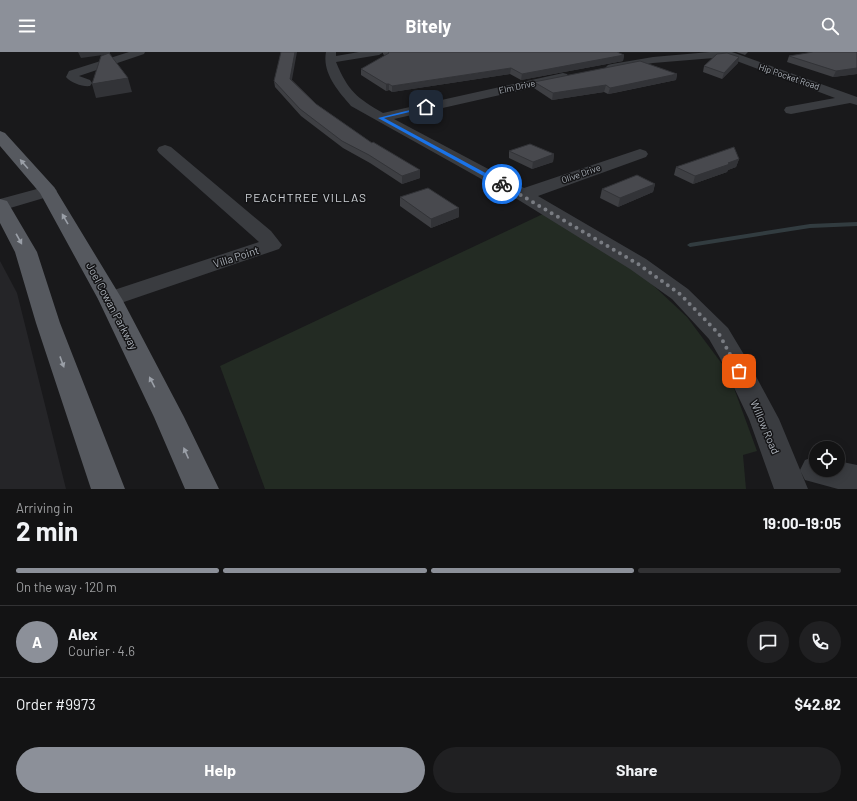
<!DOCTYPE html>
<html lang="en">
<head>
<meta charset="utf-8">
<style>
  :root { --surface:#131314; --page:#202022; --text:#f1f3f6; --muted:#9d9ea0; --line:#323234; --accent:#8c9099 }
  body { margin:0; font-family:Barlow,sans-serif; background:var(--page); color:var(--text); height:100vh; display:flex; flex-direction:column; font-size:15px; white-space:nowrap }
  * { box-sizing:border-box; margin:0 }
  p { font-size:13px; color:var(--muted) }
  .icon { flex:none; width:22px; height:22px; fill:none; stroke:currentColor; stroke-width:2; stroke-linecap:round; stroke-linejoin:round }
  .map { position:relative; height:437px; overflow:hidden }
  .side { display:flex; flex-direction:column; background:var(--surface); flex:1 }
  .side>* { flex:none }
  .buttons { position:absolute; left:809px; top:389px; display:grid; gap:8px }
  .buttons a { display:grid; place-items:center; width:36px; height:36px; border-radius:50%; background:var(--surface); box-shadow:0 2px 10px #0003,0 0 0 1px var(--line); font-size:20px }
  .pin { position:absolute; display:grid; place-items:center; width:34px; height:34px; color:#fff; margin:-17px; border-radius:8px; box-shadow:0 2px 6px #0006 }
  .courier { position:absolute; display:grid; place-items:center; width:40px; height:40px; margin:-20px; border:3px solid #1a73e8; border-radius:50%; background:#fff; color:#222; box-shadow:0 1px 5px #0007 }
  .overview em { font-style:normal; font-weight:700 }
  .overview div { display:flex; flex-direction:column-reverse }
  .overview { display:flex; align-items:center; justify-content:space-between; height:68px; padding:0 16px }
  h1 { font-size:26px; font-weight:700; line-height:30px }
  .bar { display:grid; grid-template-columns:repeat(4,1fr); gap:6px 4px; align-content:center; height:48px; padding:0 16px }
  .bar i { height:5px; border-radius:3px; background:var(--line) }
  .bar .on { background:var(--accent) }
  .bar p { grid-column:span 4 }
  .line { display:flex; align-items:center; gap:10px; padding:0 16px; border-top:1px solid var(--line) }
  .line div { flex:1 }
  .round { display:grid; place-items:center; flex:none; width:42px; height:42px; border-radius:21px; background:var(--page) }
  .button { display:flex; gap:8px; margin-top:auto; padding:8px 16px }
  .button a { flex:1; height:46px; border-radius:24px; background:var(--accent); color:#fff; font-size:16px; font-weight:700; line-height:46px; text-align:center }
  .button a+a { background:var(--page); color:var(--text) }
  header { display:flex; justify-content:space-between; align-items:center; height:52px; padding:0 16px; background:var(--accent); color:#fff; font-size:18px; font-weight:700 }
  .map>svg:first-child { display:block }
  .built { fill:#252528 }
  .green { fill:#232b23 }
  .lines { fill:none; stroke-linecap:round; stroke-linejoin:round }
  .stream { fill:#323c40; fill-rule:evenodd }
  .minor { fill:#3a3c40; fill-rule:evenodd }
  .primary { fill:#56595f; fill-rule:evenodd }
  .wall { fill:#3e3f43 }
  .shaded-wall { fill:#323337 }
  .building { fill:#48494e; stroke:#323337 }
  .oneway { fill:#9ba0a8 }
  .route { fill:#1a73e8 }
  .done { stroke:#797c82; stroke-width:4; stroke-dasharray:0 7.2 }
  .labels { text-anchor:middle; stroke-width:3; stroke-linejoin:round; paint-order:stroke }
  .far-street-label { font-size:9px; fill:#acb2ba; stroke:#141416 }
  .street-label { font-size:11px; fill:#acb2ba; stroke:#141416 }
  .neighbourhood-label { font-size:12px; letter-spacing:1px; fill:#cdd1d6; stroke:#141416 }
</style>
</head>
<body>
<header><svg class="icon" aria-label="menu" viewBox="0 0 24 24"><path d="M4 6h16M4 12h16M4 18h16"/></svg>Bitely<svg class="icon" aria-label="search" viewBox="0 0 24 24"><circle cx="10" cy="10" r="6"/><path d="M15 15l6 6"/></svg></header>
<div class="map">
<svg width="857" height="437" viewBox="0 0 857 437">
  <rect width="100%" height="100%" fill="#19191b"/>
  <path class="built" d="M0,209l17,32 49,196h-66z"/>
  <path class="green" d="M545,161l96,61 46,43 41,55 29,79 -14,4 3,34h-481l-45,-123z"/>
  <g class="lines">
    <path class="stream" d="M857,170v4l-47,2 -120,19 -3,-2 3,-2 120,-19z"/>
    <path class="minor" d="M129,0h16l-1,2 -65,22 11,4 2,3 -2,3c-7,1 -19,-3 -24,-9l3,-6z
      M326,0h10v4l23,-4h25l-5,3 -43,7c12,29 21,36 47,51l180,-40 4,1 2,3 -2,3 -173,39 130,69 110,-37 6,-2 6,2 2,3 -2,3 -108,39 108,63 42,30 40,39 18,30 33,61 29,70h-34l-25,-70 -29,-61 -11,-19 -37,-40 -42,-30 -113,-70 -166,-93c-13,-15 -29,-33 -25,-54z
      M710,0h22l125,45v8l-7,-2 -59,11 -5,-1 -2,-3 2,-3 49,-9 -109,-41 -73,6 -41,7 -4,-1 -2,-2 2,-2 4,-1 41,-7z
      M165,93l6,2 100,84 11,14 -3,4 -161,55 -8,2 -8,-2 -4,-5 4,-5 157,-52 -100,-89 -2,-3 2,-3z
      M48,134l6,1 3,4 -3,4 -54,16v-12z
      M816,404v14h22v-9l19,4v24h-19l-33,-9 -5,-10 5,-10z"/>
    <path class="primary" d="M0,79l5,2 49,54 37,61 31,51 62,118 35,72h-34l-31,-72 -56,-118 -58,-106 -40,-47z
      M0,147l7,2 30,51 23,71 65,166h-34l-55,-166 -21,-71 -15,-29z"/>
  </g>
  <path class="wall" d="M383,0h234l7,3 -1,6 -102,19 -11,-6 -118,18 -3,-2 -3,1 -25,-16v-6l24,-13 -2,-2z
    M736,0h12l-3,3z
    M857,0v22l-24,3 -46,-15 2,-6z
    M738,11l-16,16 -19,-7 1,-6z
    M677,22l-1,6 -62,13 -6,1 -4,-2 -52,8 -18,-12v-6z
    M292,28l24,24 56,39 48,27v8l-18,6 -32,-21 -27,-15 -42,-32 -26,-29 -1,-6z
    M509,99l45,3 -1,8 -21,7 -23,-11z
    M739,107l-3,8 -8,3 -1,2 -34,12 -19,-9 2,-8z
    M655,132l-2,8 -35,15 -18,-9 2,-9z
    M400,145l59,11v9l-28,11 -31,-22z"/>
  <path class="shaded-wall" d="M78,0h32v2l-29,4z
    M295,0h2l-6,33 -1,-6z
    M624,3l-1,6 -102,19 1,-6z
    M739,5l-1,6 -16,16 2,-6z
    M511,16l-1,6 -118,18v-6z
    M857,16v6l-24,3 3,-6z
    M677,22l-1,6 -68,14 2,-6z
    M128,26l4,14 -36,6 -4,-14z
    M386,32h3v6l-3,1z
    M606,33l-2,7 -52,8 1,-7z
    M554,102l-1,8 -21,7 1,-7z
    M739,107l-3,8 -8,3 -1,2 -34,12 2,-8z
    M420,118v8l-18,6v-8z
    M655,132l-2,8 -35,15 2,-9z
    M459,156v9l-28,11v-9z"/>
  <path class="building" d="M281,0h14l-5,27 26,25 56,39 1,-1 47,28 -18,6 -33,-21 -27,-14 -42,-32 -26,-28z
    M388,0h229l7,3 -102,19 -11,-6 -119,18 -3,-2h-3l-25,-15 28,-16z
    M813,0h44v16l-21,3 -47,-15z
    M109,1l19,25 -36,6 9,-28z
    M727,1l12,4 -15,16 -20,-7 13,-12z
    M640,9l37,13 -62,13 -5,1 -4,-3 -53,8 -19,-11z
    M530,92l24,10 -21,8 -24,-11z
    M734,95l5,12 -11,4 2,1 -35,12 -19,-9z
    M637,123l18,9 -35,14 -18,-9z
    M428,136l31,20 -28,11 -31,-22z"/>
  <defs><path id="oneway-solid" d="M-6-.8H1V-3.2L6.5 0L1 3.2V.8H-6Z"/></defs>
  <g class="oneway">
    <use href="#oneway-solid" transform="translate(24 112) rotate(-131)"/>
    <use href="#oneway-solid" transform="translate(65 167) rotate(-120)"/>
    <use href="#oneway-solid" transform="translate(19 187) rotate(61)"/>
    <use href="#oneway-solid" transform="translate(62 310) rotate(70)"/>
    <use href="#oneway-solid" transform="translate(152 330) rotate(-117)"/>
    <use href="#oneway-solid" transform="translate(186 401) rotate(-114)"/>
  </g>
  <path class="route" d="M426,54l1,2 -43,10 120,65v2h-4l-122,-67z"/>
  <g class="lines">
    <path class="done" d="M502,132l136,80 42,30 39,40 20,37"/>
  </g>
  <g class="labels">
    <g class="far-street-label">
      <text transform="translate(789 25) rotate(19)" y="3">Hip Pocket Road</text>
      <text transform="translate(517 35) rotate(-12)" y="3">Elm Drive</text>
      <text transform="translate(581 122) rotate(-19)" y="3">Olive Drive</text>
    </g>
    <g class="street-label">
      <text transform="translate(236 205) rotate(-18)" y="4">Villa Point</text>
      <text transform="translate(112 254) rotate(62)" y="4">Joel Cowan Parkway</text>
      <text transform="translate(765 375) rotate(67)" y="4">Willow Road</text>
    </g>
    <g class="neighbourhood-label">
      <text x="306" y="150">PEACHTREE VILLAS</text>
    </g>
  </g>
</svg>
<div class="buttons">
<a><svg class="icon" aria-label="locate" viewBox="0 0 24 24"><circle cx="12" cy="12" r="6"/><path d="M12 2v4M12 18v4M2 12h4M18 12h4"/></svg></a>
</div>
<div class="pin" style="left:739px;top:319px;background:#ea580c"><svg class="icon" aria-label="bag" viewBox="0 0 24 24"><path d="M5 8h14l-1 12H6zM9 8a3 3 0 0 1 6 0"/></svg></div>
<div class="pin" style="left:426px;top:55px;background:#1f2937"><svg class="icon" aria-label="home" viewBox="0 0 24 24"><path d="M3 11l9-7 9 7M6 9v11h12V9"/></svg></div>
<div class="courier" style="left:502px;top:132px"><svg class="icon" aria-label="bike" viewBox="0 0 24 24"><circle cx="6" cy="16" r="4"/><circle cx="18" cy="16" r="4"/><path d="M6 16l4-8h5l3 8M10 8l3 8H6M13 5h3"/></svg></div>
</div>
<section class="side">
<div class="overview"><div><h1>2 min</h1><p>Arriving in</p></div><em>19:00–19:05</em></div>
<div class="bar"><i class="on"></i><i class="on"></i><i class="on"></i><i></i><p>On the way · 120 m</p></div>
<div class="line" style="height:72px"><b class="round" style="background:var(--accent);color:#fff">A</b><div><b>Alex</b><p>Courier · 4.6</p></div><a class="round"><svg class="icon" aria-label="chat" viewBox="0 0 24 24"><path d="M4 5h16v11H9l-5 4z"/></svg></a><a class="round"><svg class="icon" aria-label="phone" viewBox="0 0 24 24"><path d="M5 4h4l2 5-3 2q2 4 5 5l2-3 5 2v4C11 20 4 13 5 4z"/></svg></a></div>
<div class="line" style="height:52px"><div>Order #9973</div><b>$42.82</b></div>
<div class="button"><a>Help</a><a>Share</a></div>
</section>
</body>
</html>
